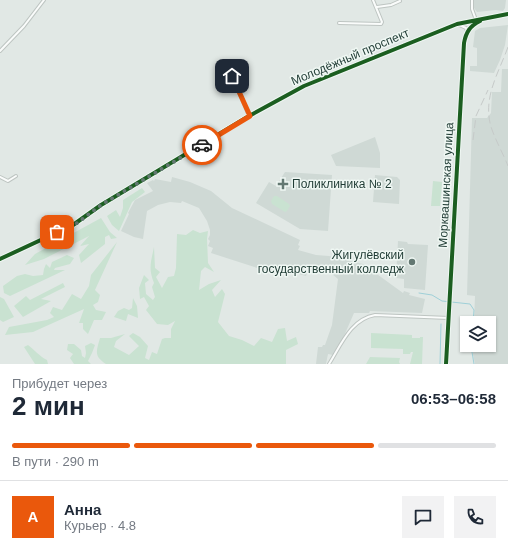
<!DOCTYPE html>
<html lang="ru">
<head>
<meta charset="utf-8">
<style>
  :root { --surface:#fff; --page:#f2f2f3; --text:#1f2937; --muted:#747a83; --line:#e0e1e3; --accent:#ea580c }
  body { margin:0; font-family:Arial,sans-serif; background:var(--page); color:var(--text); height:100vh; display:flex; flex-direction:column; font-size:15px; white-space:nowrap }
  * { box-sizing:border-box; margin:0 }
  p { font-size:13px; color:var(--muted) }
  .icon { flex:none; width:22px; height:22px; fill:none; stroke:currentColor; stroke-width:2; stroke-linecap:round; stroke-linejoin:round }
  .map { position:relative; height:364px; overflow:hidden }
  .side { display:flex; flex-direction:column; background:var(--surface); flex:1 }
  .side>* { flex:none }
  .controls { position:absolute; left:460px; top:316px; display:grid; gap:8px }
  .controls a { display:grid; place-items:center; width:36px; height:36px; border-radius:0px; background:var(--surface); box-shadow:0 1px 3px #0004; font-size:20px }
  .pin { position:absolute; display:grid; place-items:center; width:34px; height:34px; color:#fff; margin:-17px; border-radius:8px; box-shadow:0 2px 6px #0006 }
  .courier { position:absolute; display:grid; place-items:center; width:40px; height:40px; margin:-20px; border:3px solid #ea580c; border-radius:50%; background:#fff; color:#222; box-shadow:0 1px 5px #0007 }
  .overview em { font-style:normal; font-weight:600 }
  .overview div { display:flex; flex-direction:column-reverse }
  .overview { display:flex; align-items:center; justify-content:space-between; height:68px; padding:0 12px }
  h1 { font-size:26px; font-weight:600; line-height:30px }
  .bar { display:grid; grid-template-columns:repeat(4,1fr); gap:6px 4px; align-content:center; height:48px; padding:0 12px }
  .bar i { height:5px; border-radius:3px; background:var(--line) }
  .bar .current { background:var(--accent) }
  .bar p { grid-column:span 4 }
  .line { display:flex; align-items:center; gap:10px; padding:0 12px; border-top:1px solid var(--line) }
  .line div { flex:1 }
  .round { display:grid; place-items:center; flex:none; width:42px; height:42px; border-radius:0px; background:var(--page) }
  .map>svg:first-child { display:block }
  .built { fill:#cfd9d5 }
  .green { fill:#c9e2d1 }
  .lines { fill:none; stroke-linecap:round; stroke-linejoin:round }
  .stream { stroke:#9fd0d8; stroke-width:1 }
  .street-casing { stroke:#bec5c2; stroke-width:4 }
  .street { stroke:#fafcfb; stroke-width:2 }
  .rail { stroke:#c6cac9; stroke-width:1; stroke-dasharray:8 4; stroke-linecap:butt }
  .cycleway-casing { stroke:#eff7f3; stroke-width:6 }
  .cycleway { stroke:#1b5e20; stroke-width:4 }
  .done { stroke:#637872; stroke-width:4; stroke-dasharray:0 7.2 }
  .route { stroke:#ea580c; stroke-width:5 }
  .poi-dot { fill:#637872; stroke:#eff7f3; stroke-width:1.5 }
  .labels { text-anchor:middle; stroke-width:3; stroke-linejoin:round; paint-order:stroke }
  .street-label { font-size:12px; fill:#1f3b34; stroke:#eff7f3 }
  .poi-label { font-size:12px; fill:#1f3b34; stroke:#eff7f3; text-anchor:start }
</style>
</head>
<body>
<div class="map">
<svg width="508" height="364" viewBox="0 0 508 364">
  <rect width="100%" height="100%" fill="#e1e8e5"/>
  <path class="built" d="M474,0h32l-1,8 -2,3 -7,-1 -19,2 -3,-4z
    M508,25l-3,20 -5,15 -6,13 -24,-2v-5h7v-18l-4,-1 2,-16 5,-3z
    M502,69h6v295h-33l-2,-10v-9h16v-22h-15l1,-27 -8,-1 5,-177h15l4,-5 1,-21h9z
    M375,137l5,16v15l-44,-2 -5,-11z
    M285,172l47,3 -4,56 -28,-2 -44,-26 13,-21 7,4z
    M375,175l22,2 3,3 -1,24 -26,-2z
    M172,177l18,5 21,9 21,17 68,32 -2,5 2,1 -2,4 18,5 13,1 34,8 40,29 1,-2 6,2 -1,2 16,4 -3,14 -52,-2 -1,2h-15l-14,32h-2l-5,10 -5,-1 -2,10h-10l2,-17h4l1,-2h2l7,-20 6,-46 -6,-5 -24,-4 -2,6 -22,-6 -2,6 -71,-23 2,-5 -5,-2 2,-5 -2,-2 2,-4v-5l-3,-9 -8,-13 -17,-7 -1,2 -11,-1 -12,3 -11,6 -4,28 -9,-2 -13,-6 8,-17 -1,-1 7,-13 18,-9 -6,-8 6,-3 1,1 1,-2 16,3z
    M398,241l9,1 1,2 20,1 -3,45 -21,-2v-9l-8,-1z"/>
  <path class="green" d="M433,181l9,1 -2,24h-9z
    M142,188l3,4 -13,10 -13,29 -7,-6 -5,-9 9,-6 4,7 3,-9v-8z
    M274,196h3l12,8 1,2 -3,5 -2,1 -13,-8 -1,-3z
    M101,218l9,14 7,6 -6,1 -2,-4 -4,2v7l-24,19 -2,-8 10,-11 -9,2 9,-10 -45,23 -19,6 10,-11z
    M193,230l7,3 8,-2 -1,8 1,24 6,9 -9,-5 -4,4 -2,19 10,-6 12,-4 -9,10 3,7 7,-8 3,5 -7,28 11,14 13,4 12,6 7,-8 11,4 6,-13 7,-1 2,13 9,-4 2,7 -12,6v14h-180c-12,-8 -10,-12 -6,-26h11l14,-4 -9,7 -2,6 15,8 10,-9 -10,-10 4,-3 7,4 8,9 -3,12 4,2 3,-8 5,2 5,-15 3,-1h6v-9l4,-8 -7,4 -11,-1 -11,-14 3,-4 -5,-9 -4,2 -1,-11 5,-13 5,5 -4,3 1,11 7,6 2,-3 -3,-10 2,-4c-6,-15 -3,-21 0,-36l1,21 5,4 -4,5 6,11 6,-11 6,-1 2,-8 1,-34 9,1z
    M117,242l-22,48 5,5 -2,7 -5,3 3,5 10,2 -4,8h-8l-6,14 -5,-5v-6h-4l5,-14 -51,23 -28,3 4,-8 38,-7 7,-3 -4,-4 3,-6 9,3 10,-16 9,5 8,-13 2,-11z
    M67,255l7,3 -4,6 -15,4 -1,2h11l-55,26 -6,-3 -1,-7 14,-10 8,-2 8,2 10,-1 1,-6 2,-5 4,4 2,-6z
    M63,283l2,4 -24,12 10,2 -28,16 -9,-11 12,-10 4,4z
    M0,297l4,2 10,18 -11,5 -3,-2z
    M133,298l4,8 1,12 -10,-4 -2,7 -12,-4 4,-6 6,-3 5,2 3,-2z
    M371,333l41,2v3h8v-1h3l-1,27h-12l3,-12h-2l-1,2h-7v-5l-32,-1z
    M91,343l4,2 -3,8 -4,8 3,3h-17l-4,-6 3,-4 -6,-4 1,-6h6l7,6 1,6 3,2 1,-5 -1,-7z
    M28,345c7,5 11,11 19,15l1,4h-13l-11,-17z
    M370,357l30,1 -1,4 1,2h-34z"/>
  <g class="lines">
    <path class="stream" d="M419,293l13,2 10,6 28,3 4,6 -1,13
      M472,345v7l2,12
      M440,364l1,-40"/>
    <g class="street-casing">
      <path id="street" d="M472,0v9l4,11
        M377,7l14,-2 9,-4
        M339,23l42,1 1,-2 -9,-22
        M457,24l9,4 1,3
        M0,51l24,-25 20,-26
        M232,76l17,40
        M0,177l8,4 8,-5
        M0,259l73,-34 28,-20 148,-89 55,-30 153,-62 51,-10
        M329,364c12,-19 22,-45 46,-49l74,3
        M446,364l18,-321c2,-12 8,-18 18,-24"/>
    </g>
    <use href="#street" class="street"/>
    <path class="rail" d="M508,47c-9,25 -24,48 -18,76 3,13 13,30 18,43
      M473,140l3,-24 12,-26"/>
    <g class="cycleway-casing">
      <path id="cycleway" d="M0,259l73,-34 28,-20 148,-89 55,-30 153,-62 51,-10
        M446,364l18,-321c2,-11 6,-17 16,-22"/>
    </g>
    <use href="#cycleway" class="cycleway"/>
  </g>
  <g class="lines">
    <path class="done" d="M57,232l20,-9 24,-18 101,-60"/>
    <path class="route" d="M202,145l48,-29 -18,-40"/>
  </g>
  <g class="poi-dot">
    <path d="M281 178h4v4h4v4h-4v4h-4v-4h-4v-4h4z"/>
    <circle cx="412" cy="262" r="4"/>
  </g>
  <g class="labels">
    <g class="street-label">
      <text transform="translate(350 57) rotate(-23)" y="4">Молодёжный проспект</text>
      <text transform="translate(446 185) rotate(-87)" y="4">Морквашинская улица</text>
    </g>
    <g class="poi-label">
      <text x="292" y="188">Поликлиника № 2</text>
      <text x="404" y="259" text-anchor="end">Жигулёвский<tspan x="404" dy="14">государственный колледж</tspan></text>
    </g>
  </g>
</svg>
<div class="controls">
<a><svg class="icon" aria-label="layers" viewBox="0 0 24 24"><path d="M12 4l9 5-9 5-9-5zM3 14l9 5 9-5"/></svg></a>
</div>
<div class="pin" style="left:57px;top:232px;background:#ea580c"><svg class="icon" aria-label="bag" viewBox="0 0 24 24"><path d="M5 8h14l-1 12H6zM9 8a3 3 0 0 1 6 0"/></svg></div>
<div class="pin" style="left:232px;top:76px;background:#1f2937"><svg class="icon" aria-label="home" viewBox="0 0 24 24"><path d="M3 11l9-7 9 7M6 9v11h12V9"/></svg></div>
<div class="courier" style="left:202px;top:145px"><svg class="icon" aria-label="car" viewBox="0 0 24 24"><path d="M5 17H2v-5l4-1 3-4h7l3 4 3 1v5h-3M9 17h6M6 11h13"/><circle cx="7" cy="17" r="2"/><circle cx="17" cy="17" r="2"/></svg></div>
</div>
<section class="side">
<div class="overview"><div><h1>2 мин</h1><p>Прибудет через</p></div><em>06:53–06:58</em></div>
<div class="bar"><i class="current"></i><i class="current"></i><i class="current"></i><i></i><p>В пути · 290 m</p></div>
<div class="line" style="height:72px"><b class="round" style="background:var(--accent);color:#fff">А</b><div><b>Анна</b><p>Курьер · 4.8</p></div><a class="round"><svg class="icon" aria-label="chat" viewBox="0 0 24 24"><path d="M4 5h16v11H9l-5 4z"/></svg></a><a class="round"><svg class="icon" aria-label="phone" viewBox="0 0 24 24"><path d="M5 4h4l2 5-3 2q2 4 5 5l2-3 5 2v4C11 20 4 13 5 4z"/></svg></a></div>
</section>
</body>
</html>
